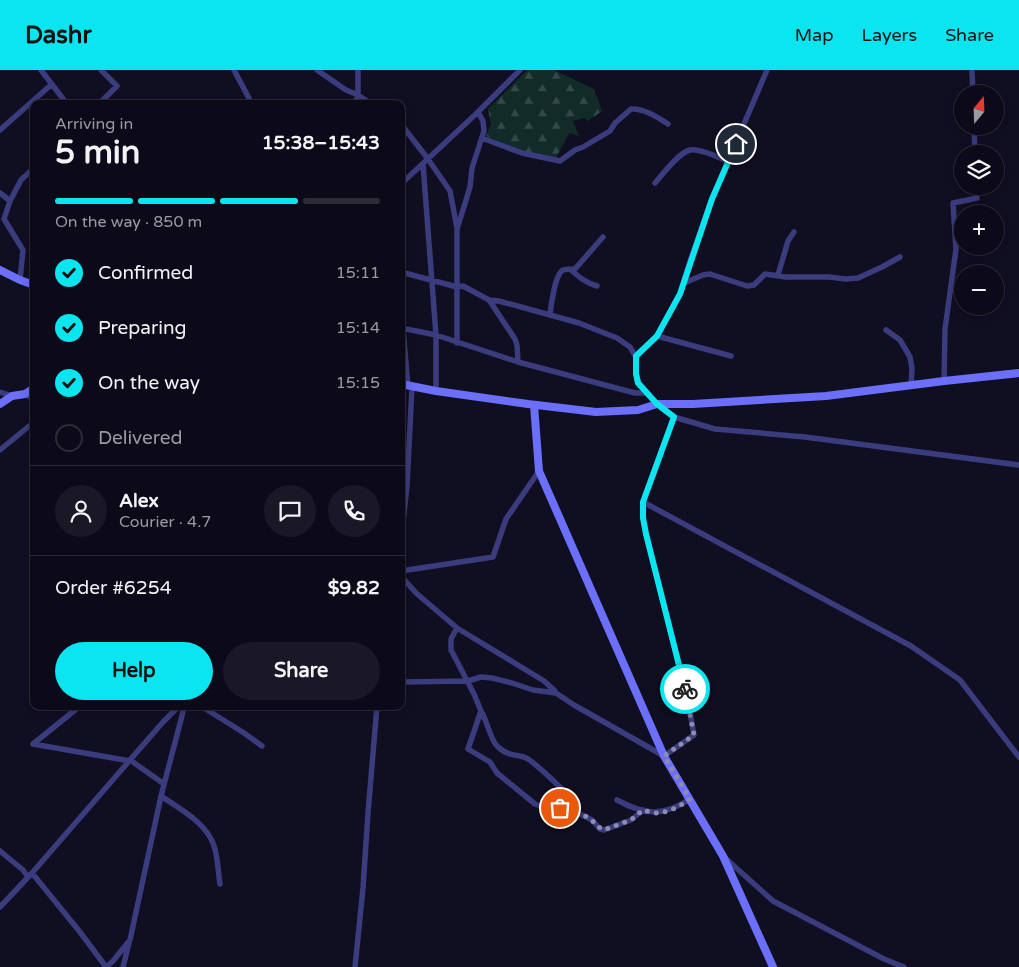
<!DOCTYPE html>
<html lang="en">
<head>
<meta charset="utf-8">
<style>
  :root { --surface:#0c0a19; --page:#1a1826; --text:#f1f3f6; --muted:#9a9aa2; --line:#2c2b38; --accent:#0ae5ef }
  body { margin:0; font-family:"Varela Round",sans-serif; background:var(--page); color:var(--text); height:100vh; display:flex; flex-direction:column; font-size:19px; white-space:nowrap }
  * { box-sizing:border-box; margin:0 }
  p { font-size:16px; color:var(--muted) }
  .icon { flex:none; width:28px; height:28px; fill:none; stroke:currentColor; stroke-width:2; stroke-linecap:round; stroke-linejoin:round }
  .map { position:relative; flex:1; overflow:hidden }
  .sheet { position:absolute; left:30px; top:30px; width:375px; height:610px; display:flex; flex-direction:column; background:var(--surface); border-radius:10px; box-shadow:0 2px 12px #0003,0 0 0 1px var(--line) }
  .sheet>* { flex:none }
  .needle { width:32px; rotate:19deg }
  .tools { position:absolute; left:954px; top:15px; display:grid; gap:10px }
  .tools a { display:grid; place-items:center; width:50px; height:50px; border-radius:50%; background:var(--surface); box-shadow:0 2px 12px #0003,0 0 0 1px var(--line); font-size:25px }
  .pin { position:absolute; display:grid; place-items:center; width:42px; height:42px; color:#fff; margin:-21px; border:2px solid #fff; border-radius:50%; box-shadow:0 1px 5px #0007 }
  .courier { position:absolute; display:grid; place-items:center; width:50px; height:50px; margin:-25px; border:4px solid #0ae5ef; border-radius:50%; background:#fff; color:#222; box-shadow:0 1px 6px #0007 }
  .summary em { font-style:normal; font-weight:700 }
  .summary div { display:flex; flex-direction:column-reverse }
  .summary { display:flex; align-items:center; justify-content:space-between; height:85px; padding:0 25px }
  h1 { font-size:32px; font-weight:700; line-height:38px }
  .bar { display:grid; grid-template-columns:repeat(4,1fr); gap:8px 5px; align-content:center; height:60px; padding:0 25px }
  .bar i { height:6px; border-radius:4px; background:var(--line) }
  .bar .current { background:var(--accent) }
  .bar p { grid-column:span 4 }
  .line { display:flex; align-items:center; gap:12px; padding:0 25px; border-top:1px solid var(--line) }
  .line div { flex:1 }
  .round { display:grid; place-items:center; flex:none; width:52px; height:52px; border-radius:26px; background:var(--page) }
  ol { padding:0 25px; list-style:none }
  li { display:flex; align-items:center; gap:15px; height:55px }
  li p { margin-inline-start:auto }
  li .icon { padding:5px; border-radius:50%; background:var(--accent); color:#111; stroke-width:4 }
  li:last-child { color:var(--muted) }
  li i { width:28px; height:28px; border:2px solid var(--line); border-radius:50% }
  .action { display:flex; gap:10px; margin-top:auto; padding:10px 25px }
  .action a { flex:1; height:58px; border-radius:30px; background:var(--accent); color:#111; font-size:20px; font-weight:700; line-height:58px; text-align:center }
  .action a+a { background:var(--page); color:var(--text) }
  header { display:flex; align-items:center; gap:30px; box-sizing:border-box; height:70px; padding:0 25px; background:var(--accent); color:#111 }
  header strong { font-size:24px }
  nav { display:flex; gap:28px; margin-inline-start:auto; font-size:18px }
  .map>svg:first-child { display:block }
  .forest { fill:url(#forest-firs) }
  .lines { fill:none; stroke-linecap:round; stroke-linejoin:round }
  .street { stroke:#3b3c7e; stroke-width:5.5 }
  .secondary { stroke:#6b6ff9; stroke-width:8 }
  .done { stroke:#8e8cb0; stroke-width:5; stroke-dasharray:0 9 }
  .route { stroke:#0ae5ef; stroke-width:6 }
</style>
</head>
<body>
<header>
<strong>Dashr</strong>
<nav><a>Map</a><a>Layers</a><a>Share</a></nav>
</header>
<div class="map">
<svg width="1019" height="897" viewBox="0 0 1019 897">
  <defs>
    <pattern id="forest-firs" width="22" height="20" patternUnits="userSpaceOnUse" patternTransform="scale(1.25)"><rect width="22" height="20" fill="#112b28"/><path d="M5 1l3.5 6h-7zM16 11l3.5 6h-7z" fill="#334948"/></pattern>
  </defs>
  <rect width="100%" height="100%" fill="#100e21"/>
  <path class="forest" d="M527,0h27l40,19 8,22 -14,10 -4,-3 -11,3 6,15 -10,-3 -13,25 -33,-7 -37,-15 5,-12 -3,-15z"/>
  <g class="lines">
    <path class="street" d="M41,0l26,34
      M234,0l18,34
      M317,0l29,20 12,5 13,9
      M767,0l-55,129 -22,62 -10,33 -23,42 -21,21v17l3,9 18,21 17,13 41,12 90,8 214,28
      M972,0l1,24
      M99,34l18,-18 -16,-16
      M355,34l3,-9v-25
      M401,54l27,35 22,32 7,37v115
      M974,56l1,28
      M0,60l52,-46
      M482,68l40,15 38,8 15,-11 8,-3 27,-16 5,-8 16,-14c12,-1 27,8 37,15
      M423,94l13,171v56
      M655,113c8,-9 23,-30 35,-33 10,-2 30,8 39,12
      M401,114l77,-72 42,-42
      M0,123l10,8 -6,18 19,31 -3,30
      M10,131l11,-21 13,-12
      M458,156l12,-39 2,-19 12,-37 -1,-10 -5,-9
      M571,200c8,7 15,13 26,16
      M401,201l2,58 5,57
      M401,202l56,15 6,-1 26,14 10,1 80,22 38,15 13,9 6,10
      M778,205l10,-34 6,-9
      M684,213l19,-8 7,-1 37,12 7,-1 11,-11 21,3h43l17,2 12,-1 24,-11 18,-10
      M489,230l26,39 2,6 1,17
      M550,245c1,-9 5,-41 13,-45 3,-1 8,-1 12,-1l28,-32
      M401,258l35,7 82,27 117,31h11
      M886,260l14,10 10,17 2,11 -1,17
      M657,266l74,20
      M944,311l1,-52 11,-80 -3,-46 24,-5 -1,-12
      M0,322l12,4
      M25,324l9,5
      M0,380l34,-28
      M643,432l268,144 49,34 59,77
      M401,470l6,-54 5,-99
      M401,501l92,-14 13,-38 33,-48
      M401,506l15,17 41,35 87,53 10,9 2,3
      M457,558l-6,11v11l23,44 7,17 -13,38 22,13 7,11 38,31 8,3 17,1 22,7 10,5 8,9 4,1 27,-10 12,-10
      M401,612l67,-1 13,-4 11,1 20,5 21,7 23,3 18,12 90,51 30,-21 -6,-34 -42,-167 -3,-16v-16l31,-85
      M80,636l-47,38 97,17
      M201,636l43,27 18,13
      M481,641c6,9 9,28 16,35 4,4 11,8 17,9 5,1 9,1 14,4 17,12 31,28 46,41
      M130,690l34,24
      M161,726c19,13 46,27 53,50 4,11 4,26 6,38
      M617,730c27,15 46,17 73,-1
      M0,781l23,19 5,7
      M724,787l49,44 111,58 20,8
      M32,803l48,59 26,35
      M0,837l32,-34 131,-151 16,-16
      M106,897l7,-6 17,-21 31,-144 22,-84 -1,-6
      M123,897l6,-24
      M355,897l8,-79 5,-75 9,-107"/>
    <path class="secondary" d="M0,200l20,10 14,5
      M401,314l35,7 92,13 68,8 42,-2 19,-6h36l133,-8 118,-15 75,-8
      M0,334l12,-8 13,-2 9,-6
      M534,335l5,66 125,285 59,100 50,111"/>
  </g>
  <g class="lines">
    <path class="done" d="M560,738c11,3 23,5 31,12 5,3 7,8 13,10l27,-10 12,-10c4,1 8,3 12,3 13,0 25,-7 35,-14l-26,-43 30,-21 -9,-46"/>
    <path class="route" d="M685,619l-39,-155 -3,-16v-16l31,-85 -17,-13 -19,-21 -2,-9v-18l21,-20 23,-42 32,-95 24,-55"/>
  </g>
</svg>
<div class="tools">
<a><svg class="needle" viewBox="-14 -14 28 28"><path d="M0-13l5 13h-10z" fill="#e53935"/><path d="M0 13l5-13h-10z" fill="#9a9aa2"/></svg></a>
<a><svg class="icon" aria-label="layers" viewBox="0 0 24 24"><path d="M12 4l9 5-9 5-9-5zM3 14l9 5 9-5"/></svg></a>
<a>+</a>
<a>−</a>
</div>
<div class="pin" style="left:560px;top:738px;background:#ea580c"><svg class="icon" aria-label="bag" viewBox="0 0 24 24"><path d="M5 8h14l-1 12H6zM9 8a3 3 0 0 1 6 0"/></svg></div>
<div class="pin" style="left:736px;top:74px;background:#1f2937"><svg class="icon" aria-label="home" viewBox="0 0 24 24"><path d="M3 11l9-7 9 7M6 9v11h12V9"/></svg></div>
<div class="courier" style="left:685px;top:619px"><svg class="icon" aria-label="bike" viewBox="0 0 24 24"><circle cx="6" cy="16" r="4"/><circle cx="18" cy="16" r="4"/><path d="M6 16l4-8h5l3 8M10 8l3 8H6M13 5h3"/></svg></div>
<section class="sheet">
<div class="summary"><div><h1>5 min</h1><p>Arriving in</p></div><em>15:38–15:43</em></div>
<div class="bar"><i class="current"></i><i class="current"></i><i class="current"></i><i></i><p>On the way · 850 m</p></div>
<ol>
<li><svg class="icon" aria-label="check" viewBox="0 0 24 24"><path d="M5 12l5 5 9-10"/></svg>Confirmed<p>15:11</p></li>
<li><svg class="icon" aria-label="check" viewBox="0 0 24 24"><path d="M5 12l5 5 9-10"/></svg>Preparing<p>15:14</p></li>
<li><svg class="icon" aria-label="check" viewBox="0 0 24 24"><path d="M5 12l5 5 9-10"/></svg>On the way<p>15:15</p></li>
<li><i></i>Delivered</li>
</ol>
<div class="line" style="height:90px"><a class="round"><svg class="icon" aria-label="person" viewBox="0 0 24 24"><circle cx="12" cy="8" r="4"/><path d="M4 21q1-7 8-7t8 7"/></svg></a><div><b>Alex</b><p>Courier · 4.7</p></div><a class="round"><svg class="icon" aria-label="chat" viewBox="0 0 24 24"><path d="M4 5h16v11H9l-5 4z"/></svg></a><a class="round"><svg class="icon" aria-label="phone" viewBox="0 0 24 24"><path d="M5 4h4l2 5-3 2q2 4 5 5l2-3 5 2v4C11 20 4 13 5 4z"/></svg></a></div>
<div class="line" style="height:65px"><div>Order #6254</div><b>$9.82</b></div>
<div class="action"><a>Help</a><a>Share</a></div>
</section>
</div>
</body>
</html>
